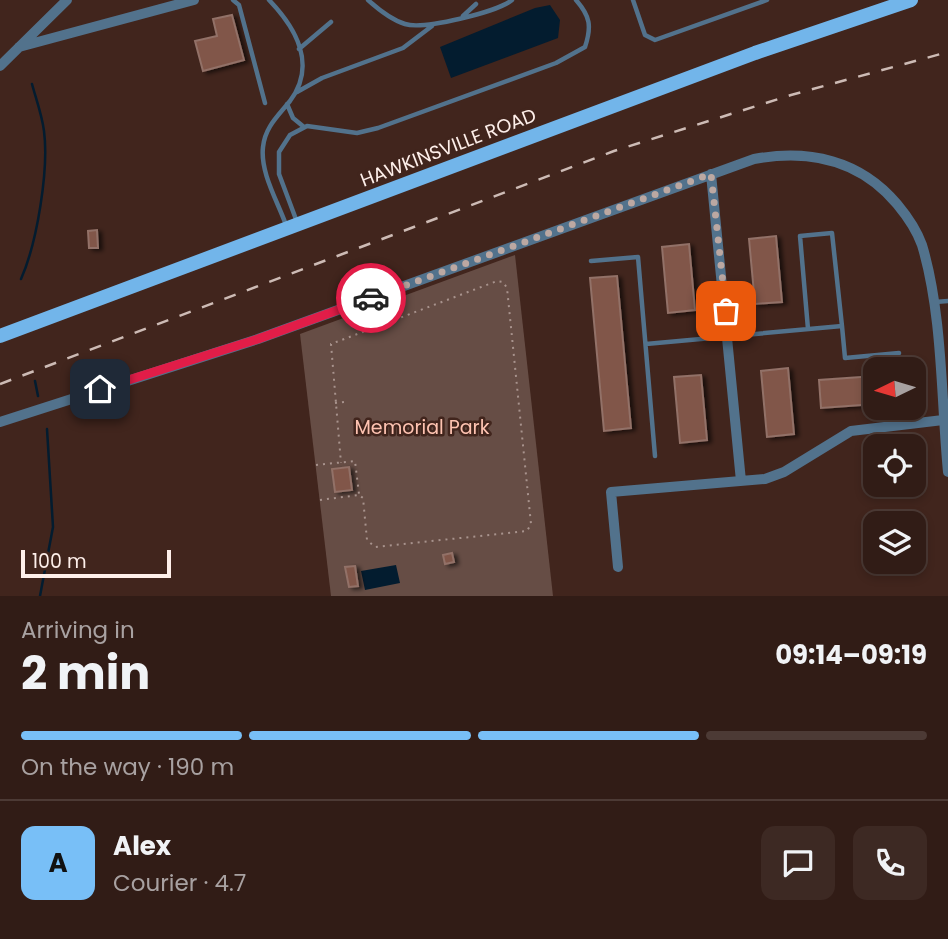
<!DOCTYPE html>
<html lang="en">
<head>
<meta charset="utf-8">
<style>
  :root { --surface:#311c16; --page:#3d2923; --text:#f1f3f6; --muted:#a8a1a1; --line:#4c3a35; --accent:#78bff7 }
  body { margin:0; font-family:Poppins,sans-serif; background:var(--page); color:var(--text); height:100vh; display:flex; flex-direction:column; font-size:26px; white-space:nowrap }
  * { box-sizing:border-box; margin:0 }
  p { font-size:23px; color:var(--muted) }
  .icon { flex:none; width:38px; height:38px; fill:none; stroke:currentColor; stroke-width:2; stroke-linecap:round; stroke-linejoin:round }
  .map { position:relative; height:596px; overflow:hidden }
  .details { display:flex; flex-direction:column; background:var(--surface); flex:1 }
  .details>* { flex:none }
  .needle { width:46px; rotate:265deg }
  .buttons { position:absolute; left:863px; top:357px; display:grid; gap:14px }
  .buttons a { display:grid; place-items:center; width:63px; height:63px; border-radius:14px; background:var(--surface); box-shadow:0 4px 10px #0003,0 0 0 2px var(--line); font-size:35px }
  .scale { position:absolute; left:21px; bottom:18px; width:150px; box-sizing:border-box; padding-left:7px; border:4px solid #feefea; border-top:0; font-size:19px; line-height:24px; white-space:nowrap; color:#feefea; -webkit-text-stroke:5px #41251d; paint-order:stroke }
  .pin { position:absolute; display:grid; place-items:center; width:60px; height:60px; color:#fff; margin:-30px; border-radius:14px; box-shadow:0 4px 10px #0006 }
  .courier { position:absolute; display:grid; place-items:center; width:70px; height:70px; margin:-35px; border:5px solid #e11d48; border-radius:50%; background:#fff; color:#222; box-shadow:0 2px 9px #0007 }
  .summary em { font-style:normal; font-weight:700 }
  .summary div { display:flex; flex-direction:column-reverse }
  .summary { display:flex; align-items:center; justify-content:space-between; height:119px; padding:0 21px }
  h1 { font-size:46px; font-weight:700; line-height:52px }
  .bar { display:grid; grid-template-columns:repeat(4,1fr); gap:10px 7px; align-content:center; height:84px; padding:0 21px }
  .bar i { height:9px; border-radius:5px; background:var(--line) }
  .bar .active { background:var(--accent) }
  .bar p { grid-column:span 4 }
  .line { display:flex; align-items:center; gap:18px; padding:0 21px; border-top:2px solid var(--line) }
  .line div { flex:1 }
  .round { display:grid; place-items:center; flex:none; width:74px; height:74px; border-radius:14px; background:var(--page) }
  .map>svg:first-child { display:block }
  .green { fill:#664d45 }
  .water { fill:#031c2f }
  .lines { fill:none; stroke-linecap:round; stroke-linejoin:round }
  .stream { stroke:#031c2f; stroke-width:2.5 }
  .building { fill:#815649; stroke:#927167; stroke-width:2; filter:url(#shadow) }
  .path { stroke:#a8938d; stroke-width:2; stroke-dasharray:2 5; stroke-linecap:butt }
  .service { stroke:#52728c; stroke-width:4.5 }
  .minor { stroke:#52728c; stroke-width:10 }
  .primary { stroke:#72b5ea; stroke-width:14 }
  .rail { stroke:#cdbbb5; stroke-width:2.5; stroke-dasharray:12 12; stroke-linecap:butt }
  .done { stroke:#bca8a2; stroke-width:7; stroke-dasharray:0 12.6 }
  .route { stroke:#e11d48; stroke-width:9 }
  .labels { text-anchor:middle; stroke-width:5; stroke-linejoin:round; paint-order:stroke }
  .street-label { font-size:19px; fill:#feefea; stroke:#41251d }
  .park-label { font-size:19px; fill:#fec3b1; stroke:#41251d }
</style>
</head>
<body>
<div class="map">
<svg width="948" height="596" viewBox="0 0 948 596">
  <defs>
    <filter id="shadow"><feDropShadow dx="4" dy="2" stdDeviation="2" flood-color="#0009"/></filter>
  </defs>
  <rect width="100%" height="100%" fill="#41251d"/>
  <path class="green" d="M515,255l38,341h-222l-31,-262z"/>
  <path class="water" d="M550,5l10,15 -2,18 -107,40 -11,-31 95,-39z
    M396,565l4,18 -35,7 -4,-19z"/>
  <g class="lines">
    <path class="stream" d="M21,279c16,-36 28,-109 23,-148 -2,-16 -8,-32 -12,-47
      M35,381l3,15
      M40,596l13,-69 -6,-98"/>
  </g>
  <path class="building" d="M232,15l12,45 -41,11 -8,-30 22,-5 -4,-17z
    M97,230l1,18h-9l-1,-17z
    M776,236l6,66 -27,2 -6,-65z
    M689,244l6,66 -27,3 -6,-66z
    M617,276l14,152 -27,3 -14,-153z
    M788,368l6,66 -27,3 -6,-66z
    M701,375l6,65 -27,3 -6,-66z
    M875,376v28l-54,4 -2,-28z
    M349,467l3,23 -17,2 -3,-23z
    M452,553l2,9 -9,2 -2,-9z
    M355,566l3,20 -9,1 -4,-20z"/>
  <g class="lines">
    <path class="path" d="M335,403l9,-1
      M316,465l39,-4 4,33
      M320,500l39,-5 4,3 4,42 8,7 152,-16 4,-7 -24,-236 -4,-6 -6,-1 -166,63 10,119"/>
    <path class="service" d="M233,0l6,5 26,98
      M269,0c27,28 48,65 21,101 -12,15 -25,26 -27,46 -3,26 15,55 23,78
      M368,0c10,9 24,20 37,24 18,6 93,-12 107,-24
      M633,0l12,35 10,5 112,-40
      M463,16l13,-12
      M299,49l32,-27
      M297,92l25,-14 81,-30 29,-22
      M287,104l6,14 11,9
      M297,222l-18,-48v-22l11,-17 17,-9 50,7 21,-5 178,-65 29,-16c7,-21 5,-31 -9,-47
      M591,261l47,-4 17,199
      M935,302l13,-1
      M808,329l-8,-93 32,-3 10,93
      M646,344l196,-18 3,32 54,-5"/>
    <path class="minor" d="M19,47l175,-47
      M0,66l67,-66
      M711,174l30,307
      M0,422l258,-83 496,-180c55,-10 106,1 143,45 10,12 20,27 25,41 21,70 19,155 26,227
      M618,567l-7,-75 154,-13 19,-7 67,-41 92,-11"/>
    <path class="primary" d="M0,336l755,-283 156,-53"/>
    <path class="rail" d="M0,384l614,-233 177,-56 157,-43"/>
  </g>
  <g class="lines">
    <path class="done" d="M371,298l340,-124 15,137"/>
    <path class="route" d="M100,389l158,-50 113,-41"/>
  </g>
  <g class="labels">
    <g class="street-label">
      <text transform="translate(448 147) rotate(-21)" y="7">HAWKINSVILLE ROAD</text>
    </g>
    <g class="park-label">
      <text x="422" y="434">Memorial Park</text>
    </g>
  </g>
</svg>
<div class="buttons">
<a><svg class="needle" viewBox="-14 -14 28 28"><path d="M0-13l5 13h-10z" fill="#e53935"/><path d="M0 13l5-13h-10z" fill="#a8a1a1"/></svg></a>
<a><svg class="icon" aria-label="locate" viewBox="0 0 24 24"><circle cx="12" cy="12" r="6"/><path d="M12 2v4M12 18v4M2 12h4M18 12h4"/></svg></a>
<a><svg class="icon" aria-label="layers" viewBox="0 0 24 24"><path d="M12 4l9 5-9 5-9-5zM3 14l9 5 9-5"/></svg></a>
</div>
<div class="scale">100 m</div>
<div class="pin" style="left:726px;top:311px;background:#ea580c"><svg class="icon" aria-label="bag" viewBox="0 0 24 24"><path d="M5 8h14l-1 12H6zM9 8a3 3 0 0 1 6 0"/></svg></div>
<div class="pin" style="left:100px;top:389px;background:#1f2937"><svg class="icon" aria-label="home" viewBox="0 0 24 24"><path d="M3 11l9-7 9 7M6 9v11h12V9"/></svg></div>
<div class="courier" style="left:371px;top:298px"><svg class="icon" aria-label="car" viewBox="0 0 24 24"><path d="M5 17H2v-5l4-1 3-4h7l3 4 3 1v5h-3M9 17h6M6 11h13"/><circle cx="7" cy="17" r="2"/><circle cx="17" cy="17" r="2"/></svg></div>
</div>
<section class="details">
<div class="summary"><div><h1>2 min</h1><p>Arriving in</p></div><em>09:14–09:19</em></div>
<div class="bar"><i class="active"></i><i class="active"></i><i class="active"></i><i></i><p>On the way · 190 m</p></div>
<div class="line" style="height:126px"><b class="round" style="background:var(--accent);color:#111">A</b><div><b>Alex</b><p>Courier · 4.7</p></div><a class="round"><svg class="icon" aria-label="chat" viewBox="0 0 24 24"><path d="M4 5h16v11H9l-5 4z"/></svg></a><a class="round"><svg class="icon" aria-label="phone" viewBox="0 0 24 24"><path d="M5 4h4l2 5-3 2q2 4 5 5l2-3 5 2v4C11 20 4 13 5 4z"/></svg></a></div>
</section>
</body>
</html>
